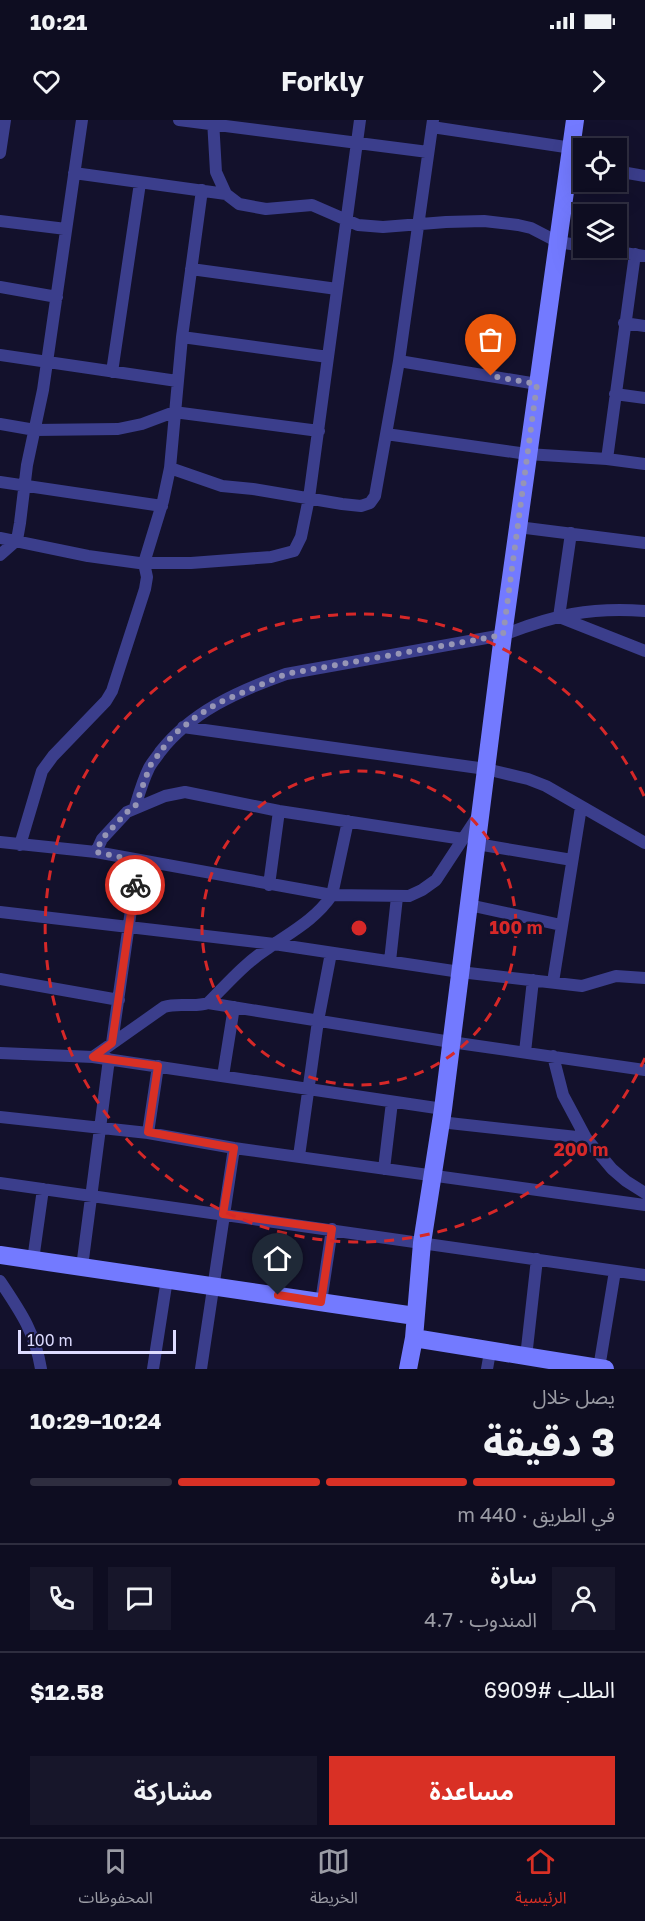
<!DOCTYPE html>
<html lang="ar">
<head>
<meta charset="utf-8">
<style>
  :root { --surface:#0e0d21; --page:#17162a; --text:#f1f3f6; --muted:#9b9ca5; --line:#2e2d3f; --accent:#d93025 }
  body { margin:0; font-family:"Golos Text","Noto Sans Arabic",sans-serif; background:var(--page); color:var(--text); direction:rtl; height:100vh; display:flex; flex-direction:column; font-size:22px; white-space:nowrap }
  * { box-sizing:border-box; margin:0 }
  p { font-size:20px; color:var(--muted) }
  .icon { flex:none; width:33px; height:33px; fill:none; stroke:currentColor; stroke-width:2; stroke-linecap:round; stroke-linejoin:round }
  .map { position:relative; height:1249px; overflow:hidden; direction:ltr }
  .panel { display:flex; flex-direction:column; background:var(--surface); flex:1 }
  .panel>* { flex:none }
  .tools { position:absolute; left:573px; top:18px; display:grid; gap:12px }
  .tools a { display:grid; place-items:center; width:54px; height:54px; border-radius:0px; background:var(--surface); box-shadow:0 6px 24px #0002,0 0 0 2px var(--line); font-size:30px }
  .scale { position:absolute; left:18px; bottom:15px; width:158px; box-sizing:border-box; padding-left:6px; border:3px solid #dddcff; border-top:0; font-size:16px; line-height:21px; white-space:nowrap; color:#dddcff; -webkit-text-stroke:4px #13112c; paint-order:stroke }
  .pin { position:absolute; display:grid; place-items:center; width:51px; height:51px; color:#fff; margin:-62px -26px; border-radius:50% 50% 50% 0; rotate:-45deg; box-shadow:0 0 6px #0007 }
  .pin .icon { rotate:45deg }
  .courier { position:absolute; display:grid; place-items:center; width:60px; height:60px; margin:-30px; border:4px solid #d93025; border-radius:50%; background:#fff; color:#222; box-shadow:0 2px 8px #0007 }
  .summary em { font-style:normal; font-weight:700 }
  .summary div { display:flex; flex-direction:column-reverse }
  .summary { display:flex; align-items:center; justify-content:space-between; height:102px; padding:0 30px }
  h1 { font-size:39px; font-weight:700; line-height:45px }
  .bar { display:grid; grid-template-columns:repeat(4,1fr); gap:9px 6px; align-content:center; height:72px; padding:0 30px }
  .bar i { height:8px; border-radius:4px; background:var(--line) }
  .bar .current { background:var(--accent) }
  .bar p { grid-column:span 4 }
  .line { display:flex; align-items:center; gap:15px; padding:0 30px; border-top:2px solid var(--line) }
  .line div { flex:1 }
  .round { display:grid; place-items:center; flex:none; width:63px; height:63px; border-radius:0px; background:var(--page) }
  .primary-button { display:flex; gap:12px; margin-top:auto; padding:12px 30px }
  .primary-button a { flex:1; height:69px; border-radius:0px; background:var(--accent); color:#fff; font-size:24px; font-weight:700; line-height:69px; text-align:center }
  .primary-button a+a { background:var(--page); color:var(--text) }
  .status { display:flex; justify-content:space-between; align-items:center; height:42px; padding:0 30px; background:var(--surface); direction:ltr }
  .status svg { height:16px; fill:currentColor }
  header { display:flex; justify-content:space-between; align-items:center; height:78px; padding:0 30px; background:var(--surface); font-size:27px; font-weight:700 }
  .tabs { display:flex; justify-content:space-around; align-items:center; height:84px; border-top:2px solid var(--line); background:var(--surface); font-size:16px; color:var(--muted) }
  .tabs a { display:grid; justify-items:center; gap:3px }
  .tabs .current { color:var(--accent) }
  .map>svg:first-child { display:block }
  .lines { fill:none; stroke-linecap:round; stroke-linejoin:round }
  .street { stroke:#3b3e8c; stroke-width:12 }
  .secondary { stroke:#737aff; stroke-width:18 }
  .done { stroke:#9695b5; stroke-width:6; stroke-dasharray:0 10.8 }
  .route { stroke:#d93025; stroke-width:8 }
  .ring { fill:none; stroke:#d62828; stroke-width:3; stroke-dasharray:10 8 }
  .centre { fill:#d62828; stroke:#13112c; stroke-width:3 }
  .ring-label { font-size:18px; text-anchor:middle; font-weight:bold; fill:#d62828; stroke:#13112c; stroke-width:5; stroke-linejoin:round; paint-order:stroke }
</style>
</head>
<body>
<div class="status"><b>10:21</b><svg viewBox="0 0 49 12"><path d="M0 12V9h3v3zM5 12V6h3v6zM10 12V3h3v9zM15 12V0h3v12zM26 1h20v11H26zM47 4h2v5h-2z"/></svg></div>
<header><svg class="icon" aria-label="forward" viewBox="0 0 24 24"><path d="M9 5l7 7-7 7"/></svg>Forkly<svg class="icon" aria-label="heart" viewBox="0 0 24 24"><path d="M12 20l-8-8c-3-5 5-10 8-4 3-6 11-1 8 4z"/></svg></header>
<div class="map">
<svg width="645" height="1249" viewBox="0 0 645 1249">
  <rect width="100%" height="100%" fill="#13112c"/>
  <g class="lines">
    <path class="street" d="M179,0l249,32
      M213,0l3,52 10,22 13,10 27,5 46,-4 46,20 25,2 63,-5 38,-1 34,4 13,3 27,14 26,4
      M432,7l140,21
      M0,33l5,-33
      M616,51l29,5
      M74,53l152,21
      M0,101l66,8
      M591,128l54,8
      M191,149l146,20
      M0,167l57,10
      M624,203l21,3
      M182,217l146,20
      M0,235l177,26
      M399,241l138,23
      M112,252l28,-189
      M615,274l30,4
      M0,304l35,6 83,-1 24,-5 32,-12 145,19
      M386,314l141,20 80,5 38,5
      M607,339l28,-205
      M170,348l52,18 31,3 89,15 19,2 9,-3 5,-7 24,-135 34,-241
      M0,362l162,24
      M518,407l127,16
      M571,413l-12,84 86,34
      M0,418l88,18 51,7h52l80,-6 23,-6 7,-14 8,-39 51,-378
      M0,435l17,-15 3,-17 7,-58 16,-75 39,-270
      M183,607l303,42 42,10 18,7 99,57
      M135,687c4,-13 8,-27 14,-39 3,-6 8,-11 11,-16 31,-40 78,-61 126,-78l217,-39c51,-20 87,-28 142,-24
      M0,722l96,10 236,43 77,1 13,-6 14,-10 42,-64
      M477,724l95,16
      M20,725l22,-74 11,-15 53,-55 6,-10 33,-102 2,-12 -3,-14 19,-62 7,-33 12,-131 20,-147
      M96,732l6,-13 25,-27 38,-16 20,-4 94,19 184,28
      M269,765l10,-74
      M469,785l92,20
      M0,792l274,32 186,28 122,14 34,-10 29,2
      M390,841l7,-64
      M0,859l119,21
      M553,862l28,-175
      M208,883c19,-19 36,-39 59,-54 24,-17 48,-29 65,-54l16,-74
      M112,923l26,-182
      M525,932l8,-72
      M0,933l93,4 350,52
      M553,936l10,39 23,43 26,31 14,12 19,12
      M93,937l71,-50c15,-5 30,1 44,-4l243,39 194,28
      M223,956l11,-69
      M0,997l148,16 86,15 411,57
      M440,1002l146,16
      M148,1013l10,-67
      M299,1036l19,-135 13,-68
      M384,1049l8,-67
      M0,1063l645,92
      M33,1140l10,-71
      M82,1147l27,-208
      M0,1161c20,30 35,51 41,88
      M321,1182l11,-73
      M526,1237l11,-98
      M599,1248l16,-97
      M153,1249l14,-90
      M201,1249l33,-221
      M487,1249l3,-17"/>
    <path class="secondary" d="M575,0l-72,515 -60,474 -21,134 -8,95 191,31
      M0,1135l415,61
      M408,1249l6,-31"/>
  </g>
  <g class="lines">
    <path class="done" d="M135,765l3,-24 -42,-9 6,-13 25,-27 8,-5 15,-41 22,-30 25,-20 21,-13 68,-29 217,-39 34,-251 -46,-8"/>
    <path class="route" d="M135,765l-23,158 -19,14 65,9 -10,66 86,16 -11,66 109,15 -11,73 -43,-7"/>
  </g>
  <g class="ring">
    <circle cx="359" cy="808" r="157"/>
    <path d="M645 938A314 314 0 1 1 645 678"/>
  </g>
  <circle cx="359" cy="808" r="9" class="centre"/>
  <g class="ring-label">
    <text x="516" y="814">100 m</text>
    <text x="581" y="1036">200 m</text>
  </g>
</svg>
<div class="tools">
<a><svg class="icon" aria-label="locate" viewBox="0 0 24 24"><circle cx="12" cy="12" r="6"/><path d="M12 2v4M12 18v4M2 12h4M18 12h4"/></svg></a>
<a><svg class="icon" aria-label="layers" viewBox="0 0 24 24"><path d="M12 4l9 5-9 5-9-5zM3 14l9 5 9-5"/></svg></a>
</div>
<div class="scale">100 m</div>
<div class="pin" style="left:491px;top:256px;background:#ea580c"><svg class="icon" aria-label="bag" viewBox="0 0 24 24"><path d="M5 8h14l-1 12H6zM9 8a3 3 0 0 1 6 0"/></svg></div>
<div class="pin" style="left:278px;top:1175px;background:#1f2937"><svg class="icon" aria-label="home" viewBox="0 0 24 24"><path d="M3 11l9-7 9 7M6 9v11h12V9"/></svg></div>
<div class="courier" style="left:135px;top:765px"><svg class="icon" aria-label="bike" viewBox="0 0 24 24"><circle cx="6" cy="16" r="4"/><circle cx="18" cy="16" r="4"/><path d="M6 16l4-8h5l3 8M10 8l3 8H6M13 5h3"/></svg></div>
</div>
<section class="panel">
<div class="summary"><div><h1>3 دقيقة</h1><p>يصل خلال</p></div><em>10:24–10:29</em></div>
<div class="bar"><i class="current"></i><i class="current"></i><i class="current"></i><i></i><p>في الطريق · 440 m</p></div>
<div class="line" style="height:108px"><a class="round"><svg class="icon" aria-label="person" viewBox="0 0 24 24"><circle cx="12" cy="8" r="4"/><path d="M4 21q1-7 8-7t8 7"/></svg></a><div><b>سارة</b><p>المندوب · 4.7</p></div><a class="round"><svg class="icon" aria-label="chat" viewBox="0 0 24 24"><path d="M4 5h16v11H9l-5 4z"/></svg></a><a class="round"><svg class="icon" aria-label="phone" viewBox="0 0 24 24"><path d="M5 4h4l2 5-3 2q2 4 5 5l2-3 5 2v4C11 20 4 13 5 4z"/></svg></a></div>
<div class="line" style="height:78px"><div>الطلب #6909</div><b>$12.58</b></div>
<div class="primary-button"><a>مساعدة</a><a>مشاركة</a></div>
</section>
<nav class="tabs">
<a class="current"><svg class="icon" aria-label="home" viewBox="0 0 24 24"><path d="M3 11l9-7 9 7M6 9v11h12V9"/></svg>الرئيسية</a>
<a><svg class="icon" aria-label="map" viewBox="0 0 24 24"><path d="M3 6l6-2 6 2 6-2v14l-6 2-6-2-6 2zM9 4v14M15 6v14"/></svg>الخريطة</a>
<a><svg class="icon" aria-label="saved" viewBox="0 0 24 24"><path d="M7 4h10v16l-5-4-5 4z"/></svg>المحفوظات</a>
</nav>
</body>
</html>
